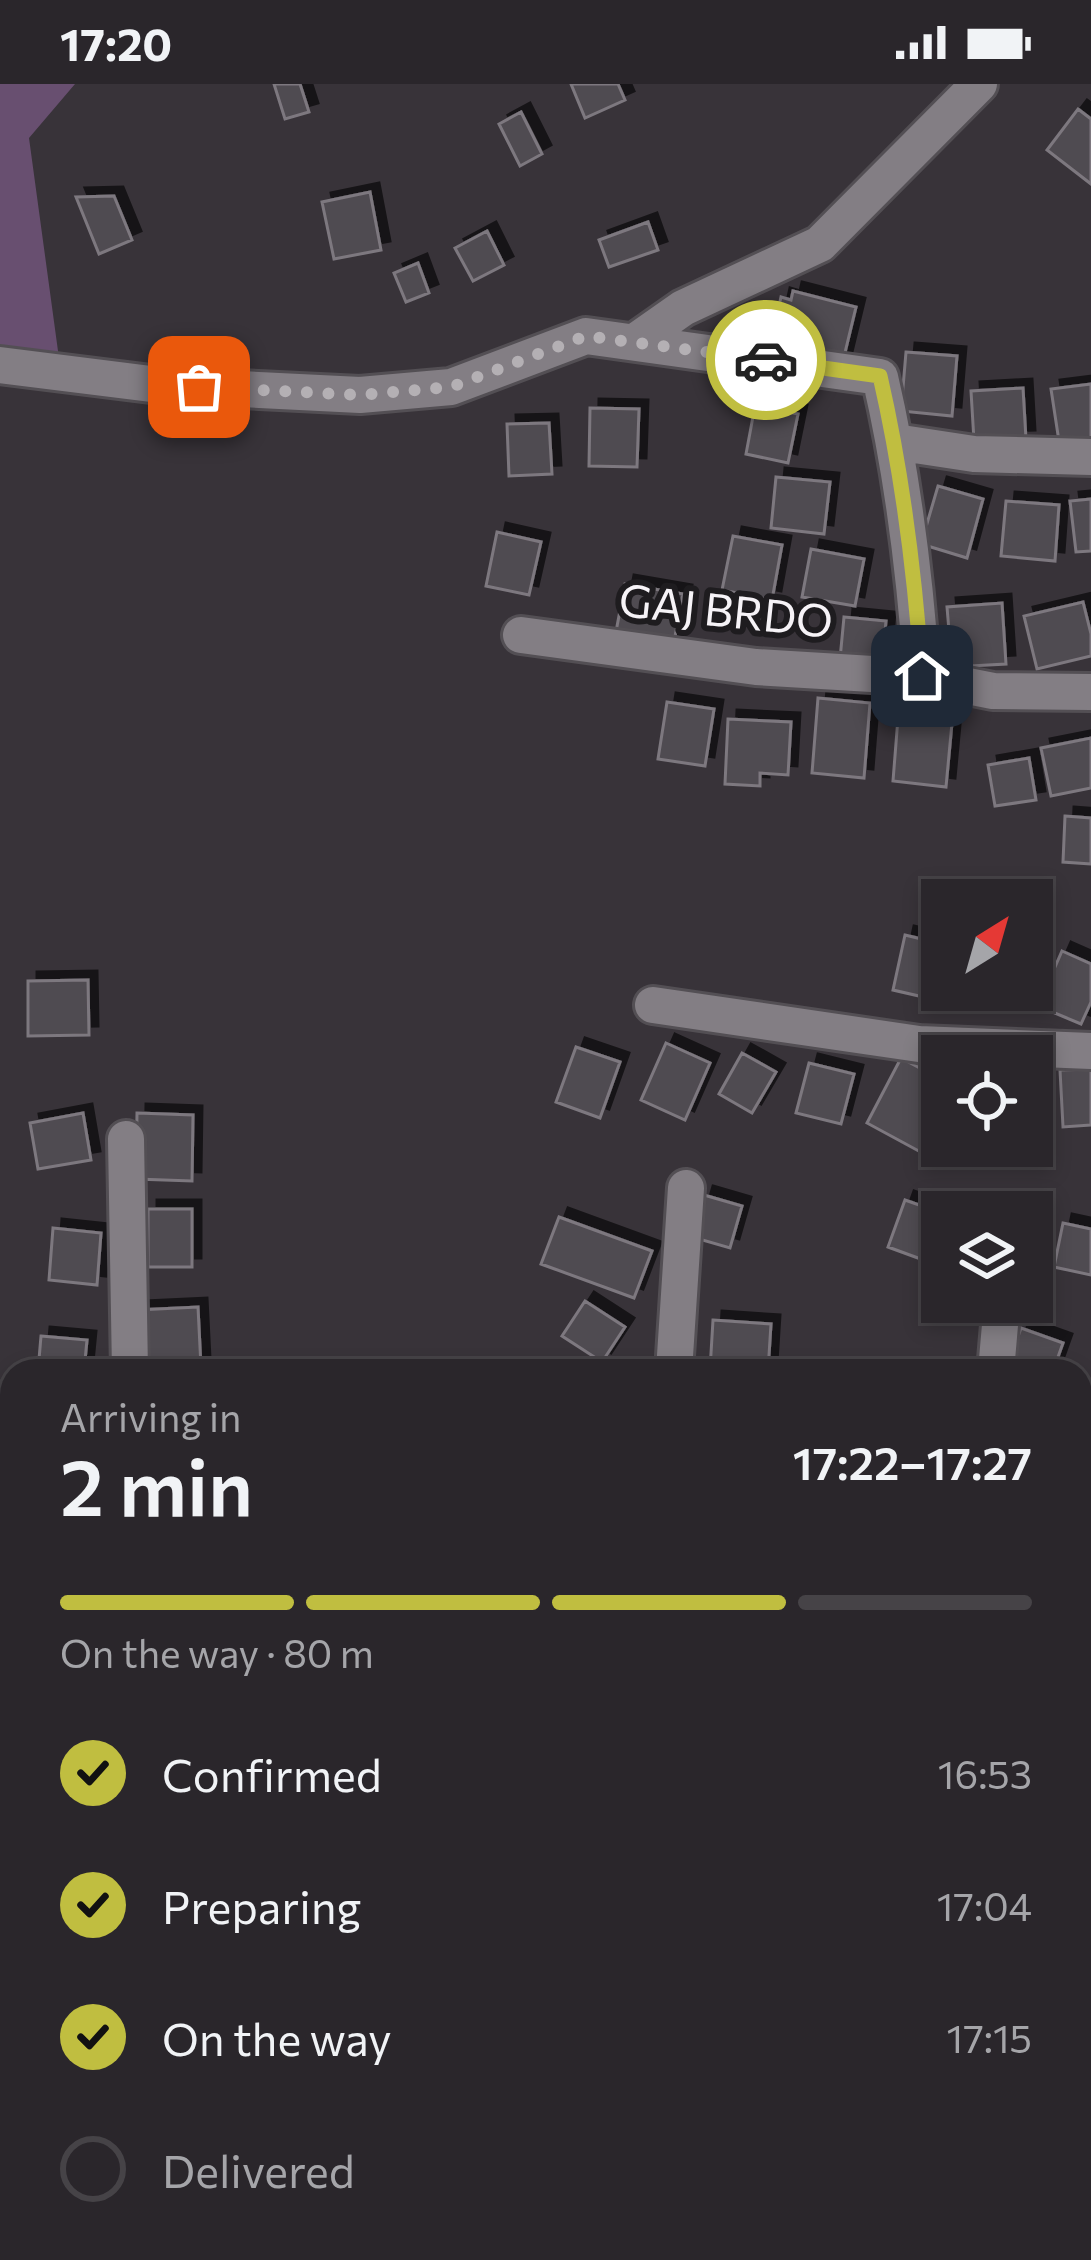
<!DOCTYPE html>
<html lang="en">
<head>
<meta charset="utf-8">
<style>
  :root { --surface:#2a262b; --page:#363237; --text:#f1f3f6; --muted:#a5a5a9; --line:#464347; --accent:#c0be40 }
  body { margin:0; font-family:Commissioner,sans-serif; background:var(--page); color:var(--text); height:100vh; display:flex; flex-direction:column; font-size:45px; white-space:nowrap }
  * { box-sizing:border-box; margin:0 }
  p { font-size:39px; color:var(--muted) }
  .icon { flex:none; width:66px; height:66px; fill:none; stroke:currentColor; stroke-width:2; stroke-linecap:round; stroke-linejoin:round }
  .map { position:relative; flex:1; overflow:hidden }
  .drawer { position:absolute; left:0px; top:1275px; width:1092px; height:903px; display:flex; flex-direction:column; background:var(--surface); border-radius:36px 36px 0 0; box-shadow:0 6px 18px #0003,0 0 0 3px var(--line) }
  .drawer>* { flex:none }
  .needle { width:78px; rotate:37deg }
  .tools { position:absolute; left:921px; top:795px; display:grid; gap:24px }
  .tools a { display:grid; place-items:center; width:132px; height:132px; border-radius:0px; background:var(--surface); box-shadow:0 6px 18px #0003,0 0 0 3px var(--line); font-size:60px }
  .pin { position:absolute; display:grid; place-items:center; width:102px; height:102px; color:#fff; margin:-51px; border-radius:24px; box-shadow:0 6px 18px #0006 }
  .courier { position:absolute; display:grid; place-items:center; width:120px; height:120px; margin:-60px; border:9px solid #c0be40; border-radius:50%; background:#fff; color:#222; box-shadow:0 3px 15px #0007 }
  .overview em { font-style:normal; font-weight:600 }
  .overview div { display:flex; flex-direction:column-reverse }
  .overview { display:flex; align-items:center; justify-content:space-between; height:204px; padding:0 60px }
  h1 { font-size:78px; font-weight:600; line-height:90px }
  .bar { display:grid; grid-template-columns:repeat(4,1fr); gap:18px 12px; align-content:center; height:144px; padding:0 60px }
  .bar i { height:15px; border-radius:9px; background:var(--line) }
  .bar .selected { background:var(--accent) }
  .bar p { grid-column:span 4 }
  ol { padding:0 60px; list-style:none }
  li { display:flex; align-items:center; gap:36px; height:132px }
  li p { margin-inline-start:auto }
  li .icon { padding:12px; border-radius:50%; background:var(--accent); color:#111; stroke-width:4 }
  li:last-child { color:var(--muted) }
  li i { width:66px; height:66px; border:6px solid var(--line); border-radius:50% }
  .status { display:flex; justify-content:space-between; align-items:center; height:84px; padding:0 60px; background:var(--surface); direction:ltr }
  .status svg { height:33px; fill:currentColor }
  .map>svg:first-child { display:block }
  .green { fill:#684f70 }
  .building { fill:#504b51; stroke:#7d787f; stroke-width:3; filter:url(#shadow) }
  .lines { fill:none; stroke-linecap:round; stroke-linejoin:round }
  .street-casing { stroke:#534f54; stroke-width:42 }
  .path { stroke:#928e93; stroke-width:6; stroke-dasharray:9 9; stroke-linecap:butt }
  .street { stroke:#837e84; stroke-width:36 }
  .done { stroke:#b4b0b4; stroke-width:12; stroke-dasharray:0 21.6 }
  .route { stroke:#c0be40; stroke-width:15 }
  .labels { text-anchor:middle; stroke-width:12; stroke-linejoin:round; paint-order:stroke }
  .street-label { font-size:45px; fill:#f6f3f7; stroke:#1e1c1f }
</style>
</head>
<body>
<div class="status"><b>17:20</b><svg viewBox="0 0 49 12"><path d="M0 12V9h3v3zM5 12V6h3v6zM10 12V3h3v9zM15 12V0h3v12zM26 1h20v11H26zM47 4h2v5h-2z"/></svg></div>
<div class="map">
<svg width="1091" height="2176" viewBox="0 0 1091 2176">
  <defs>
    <filter id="shadow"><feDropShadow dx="9" dy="-9" stdDeviation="0" flood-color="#0009"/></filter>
  </defs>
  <rect width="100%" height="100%" fill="#383339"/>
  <path class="green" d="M0,0h75l-46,54 32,235 -61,-8z
    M1091,1624v142l-11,-37v-102z
    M12,2001v165h319l3,10h-334v-173z"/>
  <path class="building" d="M274,0h26l9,28 -24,7z
    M571,0h47l7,16 -40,18z
    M1078,25l13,10v65l-44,-34z
    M521,28l21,42 -22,12 -21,-42z
    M370,108l11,58 -47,9 -12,-57z
    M114,112l18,44 -33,14 -23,-57z
    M648,138l10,28 -49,17 -10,-27z
    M487,147l17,34 -31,16 -18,-33z
    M418,179l11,30 -23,9 -12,-29z
    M793,207l63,16 -14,58 -60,-14 6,-24 -13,-3 6,-27 10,3z
    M906,268l51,4 -5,60 -51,-5z
    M1091,300v59l-31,5 -9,-59z
    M1023,304l3,51 -52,2 -3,-50z
    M755,322l43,8 -10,49 -42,-9z
    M590,324l49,1 -2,58 -48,-1z
    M549,339l3,51 -43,2 -2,-52z
    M776,393l54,5 -6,52 -53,-6z
    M938,402l45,13 -16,59 -46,-14z
    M1091,415v52l-15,1 -6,-51z
    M1006,417l53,4 -4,56 -54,-5z
    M497,448l44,10 -12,53 -43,-9z
    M733,452l49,9 -10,55 -50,-10z
    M811,465l53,10 -9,47 -53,-9z
    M625,500l58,10 -10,53 -58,-10z
    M1083,518l8,32v22l-54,13 -13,-53z
    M1002,519l4,61 -54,3 -5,-60z
    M844,533l42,4 -4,43 -42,-5z
    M818,614l52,5 -6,75 -52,-5z
    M667,618l47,7 -9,57 -47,-7z
    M898,634l54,5 -6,64 -53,-6z
    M728,635l63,3 -3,53 -28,-2v13l-35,-2z
    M1091,654v50l-40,8 -10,-48z
    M1029,674l7,42 -41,6 -7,-41z
    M1065,732l26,2v46l-28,-2z
    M905,851l37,9 -1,57 -48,-11z
    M1062,867l29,13v38l-10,22 -43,-18z
    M88,896l1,55 -61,1v-55z
    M981,906h43l-42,8z
    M666,959l44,20 -25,57 -44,-20z
    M576,963l44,15 -20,56 -44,-16z
    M742,969l34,19 -24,41 -33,-19z
    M901,974l41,22v49l-14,27 -61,-33z
    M809,979l45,11 -13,50 -45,-11z
    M1091,985v56l-28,2 -3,-57z
    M83,1029l8,47 -53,9 -8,-46z
    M137,1029l56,2 -1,66 -56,-2z
    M704,1111l38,11 -12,42 -38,-11z
    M905,1116l37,13v39l-5,13 -49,-18z
    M148,1125h44v58h-44z
    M559,1133l93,34 -18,47 -93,-34z
    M1063,1139l28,6v46l-37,-8z
    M53,1144l48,5 -4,52 -48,-5z
    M585,1217l40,26 -23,35 -40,-26z
    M198,1223l3,60 -61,3 -3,-60z
    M713,1236l58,4 -3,47 -58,-1z
    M1021,1244l42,15 -10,28h-47z
    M41,1252l46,4 -3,31h-46z
    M12,1581v77l-8,-76z
    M9,1677l3,74 -12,1v-74z
    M12,1842v59l-12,3v-59z
    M1080,2119l11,23v23l-30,11 -5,-10h24z
    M638,2166h49l4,10h-66l-1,-4z"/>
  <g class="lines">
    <g class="street-casing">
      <path id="street" d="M636,257l47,-33 137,-64 159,-160
        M0,281l159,20 201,10 91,-8 135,-51 294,41c23,99 35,198 42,300
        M895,358l79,12 117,3
        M521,551l235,32 166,10 71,14 98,1
        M653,921l266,39 172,7
        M126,1055l4,232
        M674,1287l12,-183
        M996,1287l6,-69
        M1080,1477h11
        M0,1531h12
        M1080,1996l11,-4
        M0,2003l12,-2
        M561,2166l3,10
        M888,2166l4,10"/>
    </g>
    <path class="path" d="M0,1434l12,2"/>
    <use href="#street" class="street"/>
  </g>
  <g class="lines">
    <path class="done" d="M199,303l161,8 91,-8 135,-51 180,24"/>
    <path class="route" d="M766,276l114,16c23,100 35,199 42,300"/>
  </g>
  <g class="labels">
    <g class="street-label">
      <text transform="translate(726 527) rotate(6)" y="16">GAJ BRDO</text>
    </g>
  </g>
</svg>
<div class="tools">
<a><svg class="needle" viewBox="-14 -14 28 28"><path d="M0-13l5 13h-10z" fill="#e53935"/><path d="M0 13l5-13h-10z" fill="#a5a5a9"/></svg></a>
<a><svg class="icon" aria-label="locate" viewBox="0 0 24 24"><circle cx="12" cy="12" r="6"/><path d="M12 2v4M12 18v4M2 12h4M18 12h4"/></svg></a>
<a><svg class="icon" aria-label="layers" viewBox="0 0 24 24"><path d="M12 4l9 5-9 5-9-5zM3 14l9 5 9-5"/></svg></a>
</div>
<div class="pin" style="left:199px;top:303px;background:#ea580c"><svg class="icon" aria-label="bag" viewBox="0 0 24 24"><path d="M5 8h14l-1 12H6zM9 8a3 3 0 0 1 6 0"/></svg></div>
<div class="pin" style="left:922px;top:592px;background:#1f2937"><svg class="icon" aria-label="home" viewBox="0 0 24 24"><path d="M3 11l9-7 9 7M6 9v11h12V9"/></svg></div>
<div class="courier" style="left:766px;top:276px"><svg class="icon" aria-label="car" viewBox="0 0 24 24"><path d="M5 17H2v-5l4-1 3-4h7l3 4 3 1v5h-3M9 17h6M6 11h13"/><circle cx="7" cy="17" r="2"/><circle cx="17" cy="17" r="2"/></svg></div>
<section class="drawer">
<div class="overview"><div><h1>2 min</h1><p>Arriving in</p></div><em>17:22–17:27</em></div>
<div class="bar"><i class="selected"></i><i class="selected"></i><i class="selected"></i><i></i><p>On the way · 80 m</p></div>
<ol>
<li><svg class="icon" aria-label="check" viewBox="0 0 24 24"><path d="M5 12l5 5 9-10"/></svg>Confirmed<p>16:53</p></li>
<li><svg class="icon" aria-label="check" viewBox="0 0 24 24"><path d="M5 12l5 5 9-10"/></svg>Preparing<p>17:04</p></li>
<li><svg class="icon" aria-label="check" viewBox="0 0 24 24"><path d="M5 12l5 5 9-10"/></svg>On the way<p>17:15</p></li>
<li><i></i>Delivered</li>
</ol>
</section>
</div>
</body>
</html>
